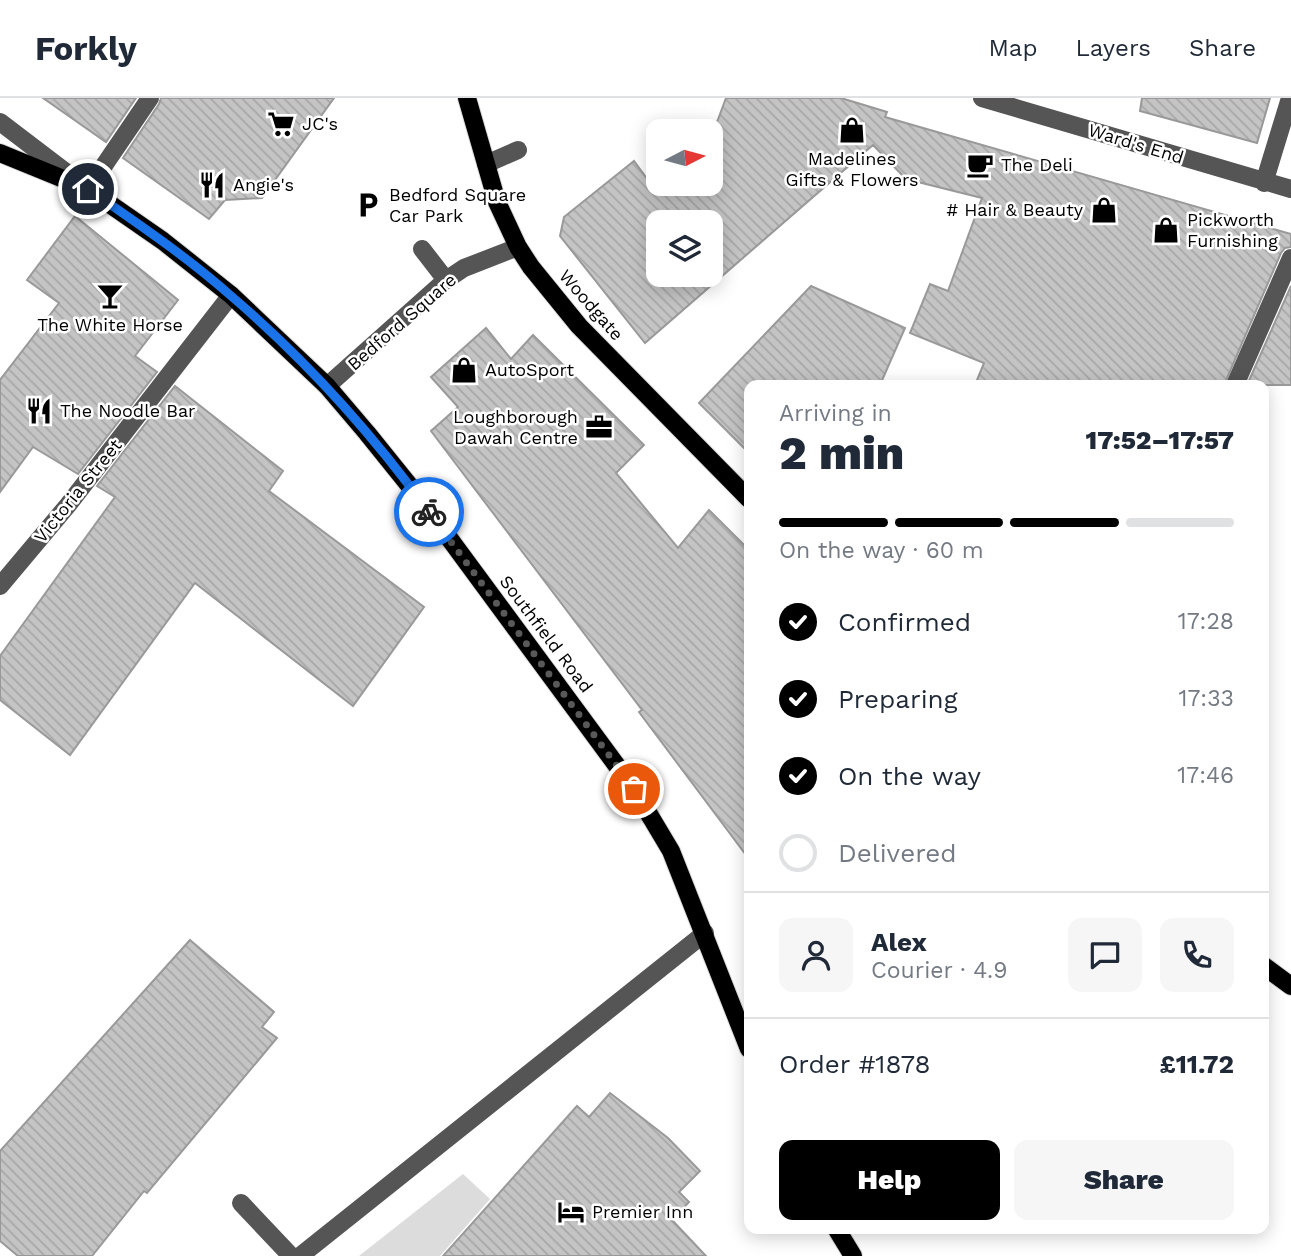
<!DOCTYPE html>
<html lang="en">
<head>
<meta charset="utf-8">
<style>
  :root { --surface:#fff; --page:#f6f6f7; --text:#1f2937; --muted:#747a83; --line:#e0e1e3; --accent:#000 }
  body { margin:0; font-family:"Work Sans",sans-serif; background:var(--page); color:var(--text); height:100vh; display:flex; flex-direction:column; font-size:26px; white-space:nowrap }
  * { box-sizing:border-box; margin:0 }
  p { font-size:23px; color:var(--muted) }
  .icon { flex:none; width:38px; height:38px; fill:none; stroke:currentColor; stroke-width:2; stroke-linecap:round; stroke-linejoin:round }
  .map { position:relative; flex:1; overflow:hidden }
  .drawer { position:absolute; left:744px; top:282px; width:525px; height:854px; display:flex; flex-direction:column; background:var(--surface); border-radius:14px; box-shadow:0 4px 18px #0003 }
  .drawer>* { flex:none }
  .needle { width:46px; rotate:84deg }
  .fabs { position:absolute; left:646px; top:21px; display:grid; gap:14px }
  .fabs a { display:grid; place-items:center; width:77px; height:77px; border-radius:14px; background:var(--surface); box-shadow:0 4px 18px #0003; font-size:35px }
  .pin { position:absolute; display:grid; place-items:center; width:60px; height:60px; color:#fff; margin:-30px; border:4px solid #fff; border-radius:50%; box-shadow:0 2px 7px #0007 }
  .courier { position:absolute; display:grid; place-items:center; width:70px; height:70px; margin:-35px; border:5px solid #1a73e8; border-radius:50%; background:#fff; color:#222; box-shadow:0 2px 9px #0007 }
  .headline em { font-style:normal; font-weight:800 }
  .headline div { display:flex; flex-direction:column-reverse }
  .headline { display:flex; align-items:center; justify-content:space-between; height:119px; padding:0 35px }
  h1 { font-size:46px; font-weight:800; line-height:52px }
  .bar { display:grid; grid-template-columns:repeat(4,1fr); gap:10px 7px; align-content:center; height:84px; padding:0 35px }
  .bar i { height:9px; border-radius:5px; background:var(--line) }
  .bar .active { background:var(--accent) }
  .bar p { grid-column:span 4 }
  .line { display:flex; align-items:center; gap:18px; padding:0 35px; border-top:2px solid var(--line) }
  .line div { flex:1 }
  .round { display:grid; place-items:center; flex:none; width:74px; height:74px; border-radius:14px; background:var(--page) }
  ol { padding:0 35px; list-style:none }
  li { display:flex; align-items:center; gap:21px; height:77px }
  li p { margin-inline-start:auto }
  li .icon { padding:7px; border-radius:50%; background:var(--accent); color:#fff; stroke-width:4 }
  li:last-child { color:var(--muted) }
  li i { width:38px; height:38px; border:4px solid var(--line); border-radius:50% }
  .action { display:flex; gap:14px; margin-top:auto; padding:14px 35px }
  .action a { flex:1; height:80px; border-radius:14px; background:var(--accent); color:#fff; font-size:28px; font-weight:800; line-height:80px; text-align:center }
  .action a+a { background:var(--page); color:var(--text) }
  header { display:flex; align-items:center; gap:42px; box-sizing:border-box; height:98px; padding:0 35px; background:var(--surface); border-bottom:2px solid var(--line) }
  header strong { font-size:33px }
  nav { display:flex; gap:38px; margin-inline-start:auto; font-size:24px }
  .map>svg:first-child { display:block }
  .green { fill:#dcdcdc }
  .building { fill:url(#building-back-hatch); stroke:#999; stroke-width:2; fill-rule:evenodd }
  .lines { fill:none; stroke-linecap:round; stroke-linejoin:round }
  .major-casing { stroke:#dbdbdb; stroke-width:20 }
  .minor { stroke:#555; stroke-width:18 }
  .major { stroke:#000; stroke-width:18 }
  .done { stroke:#595959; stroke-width:7; stroke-dasharray:0 12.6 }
  .route { stroke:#1a73e8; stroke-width:9 }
  .labels { text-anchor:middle; stroke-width:5; stroke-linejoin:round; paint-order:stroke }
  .poi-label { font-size:18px; fill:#000; stroke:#fff; text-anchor:start }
  .street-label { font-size:18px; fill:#000; stroke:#fff }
</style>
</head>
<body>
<header>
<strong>Forkly</strong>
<nav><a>Map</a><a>Layers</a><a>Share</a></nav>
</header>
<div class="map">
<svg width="1291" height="1158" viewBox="0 0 1291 1158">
  <defs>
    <pattern id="building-back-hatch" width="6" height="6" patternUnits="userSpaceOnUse" patternTransform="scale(1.75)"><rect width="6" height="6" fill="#c4c4c4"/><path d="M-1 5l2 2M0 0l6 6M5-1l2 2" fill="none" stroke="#a7a7a7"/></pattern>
  </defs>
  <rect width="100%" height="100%" fill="#fff"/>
  <path class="green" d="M463,1076l27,25 -50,57h-81z"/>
  <path class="building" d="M43,0h93l-30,44z
    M161,0h173l-72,100 -37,2 -16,19 -86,-61 36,-54z
    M726,0h115l46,14 -2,5 406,117v13l-6,1 -4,5 -57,132h-249l9,-22 -74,-30 20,-49 18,7 34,-93 -76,-19 -33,-34 -228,198 -85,-107 4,-19 70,-56 17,23h59v-43zM658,124h52v53h-52z
    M1142,0h128l-13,45 -117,-32z
    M75,118l103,84 -43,56 22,16 -79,102 -45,-27 -33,45v-112l59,-77 -32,-23z
    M811,188l94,42 -25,57h-131v68l-50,-50z
    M1291,188v99h-44z
    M486,230l25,31 22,-24 111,110 -28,28 62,75 31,-38 40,40v309l-110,-147 3,-2 -211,-279 27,-24 -27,-30z
    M175,288l108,85 -14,20 155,116 -71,99 -158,-123 -125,172 -70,-55v-44l115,-159 -18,-11z
    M190,842l84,72 -12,15 15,11 -130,155 -3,-2 -52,65h-74l-18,-15v-90z
    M610,995l58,45 32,33 -21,21 10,10 -17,18 34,36h-263l134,-150 12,11z"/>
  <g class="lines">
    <g class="major-casing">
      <path id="major" d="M467,0l30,104 21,45 13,20 48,59 170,173
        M0,55l88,36 75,52 68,54 96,91 40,47 54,67 213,289 37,62 78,198
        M1264,868l27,20
        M836,1130l17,28"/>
    </g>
    <path class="minor" d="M982,0l309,91
      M0,24l88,67 62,-91
      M486,66l32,-14
      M1264,85l26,-85
      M422,151l24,31
      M1235,287l56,-127
      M327,288l119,-106 18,-12 54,-21
      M0,488l68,-81 163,-210
      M241,1105l50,53
      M300,1158l405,-323"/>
    <use href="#major" class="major"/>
  </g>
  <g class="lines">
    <path class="done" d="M429,414l205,277"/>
    <path class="route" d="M88,91c49,34 98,67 142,106 75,64 141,137 199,217"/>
  </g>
  <defs>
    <g id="supermarket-bare" transform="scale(2.1)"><path d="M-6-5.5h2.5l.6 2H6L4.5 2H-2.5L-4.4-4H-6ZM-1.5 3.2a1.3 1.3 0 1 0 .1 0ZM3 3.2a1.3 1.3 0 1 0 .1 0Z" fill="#000" stroke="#fff" stroke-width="2.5" paint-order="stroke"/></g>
    <g id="shop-bare" transform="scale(2.1)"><path d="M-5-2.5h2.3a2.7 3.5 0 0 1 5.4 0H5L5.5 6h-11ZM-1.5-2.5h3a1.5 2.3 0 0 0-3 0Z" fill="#000" stroke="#fff" stroke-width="2.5" paint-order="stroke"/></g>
    <g id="cafe-bare" transform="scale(2.1)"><path d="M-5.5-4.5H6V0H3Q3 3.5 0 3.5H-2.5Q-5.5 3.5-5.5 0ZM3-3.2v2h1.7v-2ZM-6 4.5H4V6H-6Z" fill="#000" stroke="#fff" stroke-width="2.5" paint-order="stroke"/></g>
    <g id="restaurant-bare" transform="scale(2.1)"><path d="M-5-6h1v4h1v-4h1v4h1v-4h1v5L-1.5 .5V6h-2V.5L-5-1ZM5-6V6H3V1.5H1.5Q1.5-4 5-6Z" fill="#000" stroke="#fff" stroke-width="2.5" paint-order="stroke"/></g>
    <g id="parking-bare" transform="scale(2.1)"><path d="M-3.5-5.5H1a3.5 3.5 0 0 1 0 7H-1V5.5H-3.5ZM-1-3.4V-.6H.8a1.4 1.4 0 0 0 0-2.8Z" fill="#000" stroke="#fff" stroke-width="2.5" paint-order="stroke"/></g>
    <g id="bar-bare" transform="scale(2.1)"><path d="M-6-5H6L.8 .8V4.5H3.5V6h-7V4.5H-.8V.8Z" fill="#000" stroke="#fff" stroke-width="2.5" paint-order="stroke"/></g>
    <g id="office-bare" transform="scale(2.1)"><path d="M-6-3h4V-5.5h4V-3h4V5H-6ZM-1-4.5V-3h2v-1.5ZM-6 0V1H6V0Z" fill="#000" stroke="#fff" stroke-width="2.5" paint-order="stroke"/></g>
    <g id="hotel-bare" transform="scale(2.1)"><path d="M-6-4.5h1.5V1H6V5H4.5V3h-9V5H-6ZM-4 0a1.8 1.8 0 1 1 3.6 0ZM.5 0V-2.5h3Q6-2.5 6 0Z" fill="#000" stroke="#fff" stroke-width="2.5" paint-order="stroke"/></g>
  </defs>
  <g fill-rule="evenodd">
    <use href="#supermarket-bare" x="281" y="26"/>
    <use href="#shop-bare" x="852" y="32"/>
    <use href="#cafe-bare" x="980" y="67"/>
    <use href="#restaurant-bare" x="212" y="87"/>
    <use href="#parking-bare" x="368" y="107"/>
    <use href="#shop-bare" x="1104" y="112"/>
    <use href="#shop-bare" x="1166" y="132"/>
    <use href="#bar-bare" x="110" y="198"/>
    <use href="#shop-bare" x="464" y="272"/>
    <use href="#restaurant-bare" x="39" y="313"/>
    <use href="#office-bare" x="599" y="329"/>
    <use href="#hotel-bare" x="571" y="1114"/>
  </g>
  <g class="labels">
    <g class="poi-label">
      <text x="302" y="32">JC's</text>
      <text x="852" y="67" text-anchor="middle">Madelines<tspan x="852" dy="21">Gifts &amp; Flowers</tspan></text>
      <text x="1001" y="73">The Deli</text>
      <text x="233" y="93">Angie's</text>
      <text x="389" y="103">Bedford Square<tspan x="389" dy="21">Car Park</tspan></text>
      <text x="1083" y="118" text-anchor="end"># Hair &amp; Beauty</text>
      <text x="1187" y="128">Pickworth<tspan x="1187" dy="21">Furnishing</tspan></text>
      <text x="110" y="233" text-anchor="middle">The White Horse</text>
      <text x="485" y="278">AutoSport</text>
      <text x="60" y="319">The Noodle Bar</text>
      <text x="578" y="325" text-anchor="end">Loughborough<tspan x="578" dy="21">Dawah Centre</tspan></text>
      <text x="592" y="1120">Premier Inn</text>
    </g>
    <g class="street-label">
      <text transform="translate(1136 46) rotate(17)" y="6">Ward's End</text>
      <text transform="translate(591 207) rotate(49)" y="6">Woodgate</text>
      <text transform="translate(402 224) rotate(-41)" y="6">Bedford Square</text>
      <text transform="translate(78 393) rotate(-51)" y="6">Victoria Street</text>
      <text transform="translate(546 536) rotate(53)" y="6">Southfield Road</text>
    </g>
  </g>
</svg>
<div class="fabs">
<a><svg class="needle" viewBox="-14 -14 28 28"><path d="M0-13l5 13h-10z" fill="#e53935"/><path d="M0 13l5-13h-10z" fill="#747a83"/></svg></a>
<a><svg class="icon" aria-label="layers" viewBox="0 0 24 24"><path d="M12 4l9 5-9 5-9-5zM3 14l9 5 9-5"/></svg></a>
</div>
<div class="pin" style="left:634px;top:691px;background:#ea580c"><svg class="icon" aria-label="bag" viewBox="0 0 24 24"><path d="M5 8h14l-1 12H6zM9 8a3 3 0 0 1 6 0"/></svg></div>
<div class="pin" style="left:88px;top:91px;background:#1f2937"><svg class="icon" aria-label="home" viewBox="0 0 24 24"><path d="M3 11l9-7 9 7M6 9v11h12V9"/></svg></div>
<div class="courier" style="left:429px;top:414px"><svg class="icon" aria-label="bike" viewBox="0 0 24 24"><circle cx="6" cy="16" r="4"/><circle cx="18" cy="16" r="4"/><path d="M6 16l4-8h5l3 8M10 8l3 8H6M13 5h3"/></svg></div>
<section class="drawer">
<div class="headline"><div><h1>2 min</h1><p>Arriving in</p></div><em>17:52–17:57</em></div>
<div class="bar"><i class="active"></i><i class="active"></i><i class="active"></i><i></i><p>On the way · 60 m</p></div>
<ol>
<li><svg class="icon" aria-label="check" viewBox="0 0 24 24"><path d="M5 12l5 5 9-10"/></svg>Confirmed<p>17:28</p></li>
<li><svg class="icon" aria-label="check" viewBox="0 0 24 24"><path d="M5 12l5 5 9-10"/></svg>Preparing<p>17:33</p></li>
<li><svg class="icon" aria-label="check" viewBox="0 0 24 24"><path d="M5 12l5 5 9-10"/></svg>On the way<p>17:46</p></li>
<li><i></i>Delivered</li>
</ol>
<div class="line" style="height:126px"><a class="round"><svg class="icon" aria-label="person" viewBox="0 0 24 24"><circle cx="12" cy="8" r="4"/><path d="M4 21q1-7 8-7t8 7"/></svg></a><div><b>Alex</b><p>Courier · 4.9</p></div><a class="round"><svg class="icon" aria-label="chat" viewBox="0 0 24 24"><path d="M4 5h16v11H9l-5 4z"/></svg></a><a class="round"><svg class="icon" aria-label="phone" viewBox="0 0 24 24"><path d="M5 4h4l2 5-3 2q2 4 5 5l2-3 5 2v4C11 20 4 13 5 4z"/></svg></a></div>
<div class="line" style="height:91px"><div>Order #1878</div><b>£11.72</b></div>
<div class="action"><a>Help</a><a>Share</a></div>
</section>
</div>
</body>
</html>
